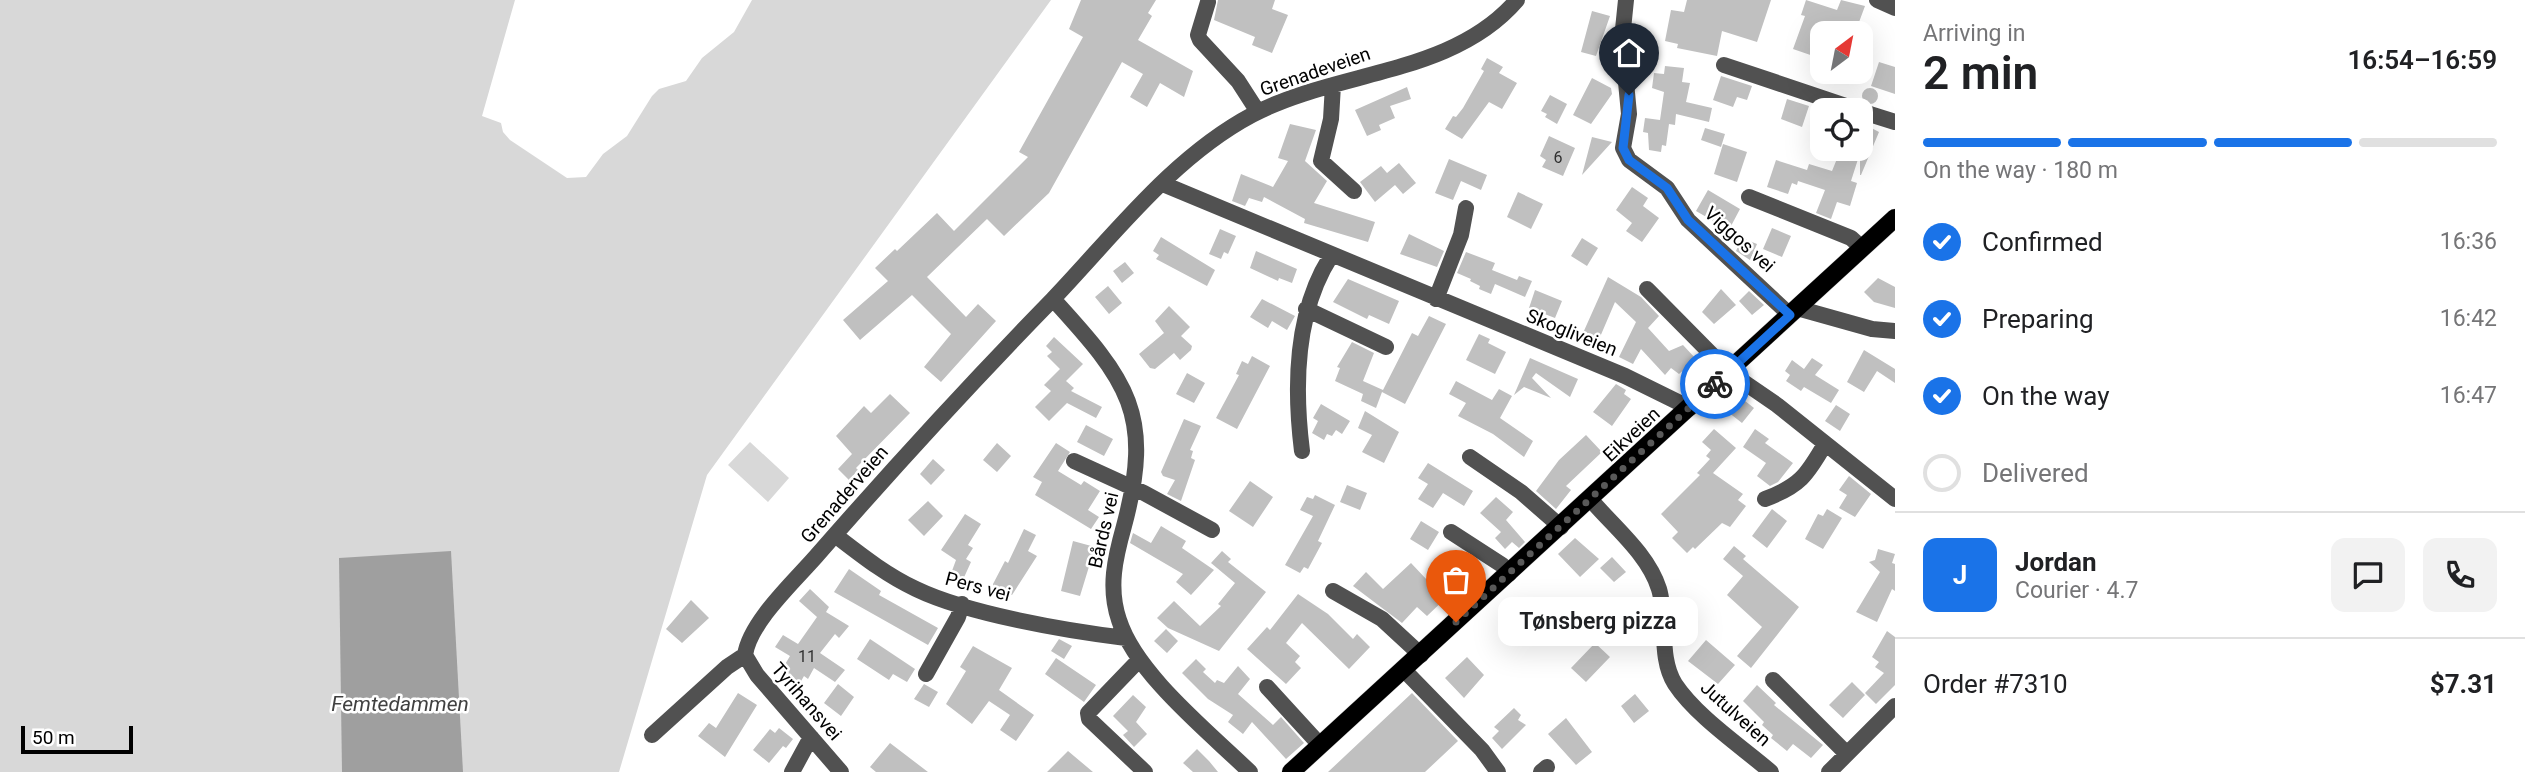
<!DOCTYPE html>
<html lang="en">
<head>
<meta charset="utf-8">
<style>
  :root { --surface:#fff; --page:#f2f2f2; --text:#202124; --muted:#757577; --line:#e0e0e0; --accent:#1a73e8 }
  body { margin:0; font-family:Roboto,sans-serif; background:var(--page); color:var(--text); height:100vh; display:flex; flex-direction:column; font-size:26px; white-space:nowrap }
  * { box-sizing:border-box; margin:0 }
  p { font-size:23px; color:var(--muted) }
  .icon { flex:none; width:38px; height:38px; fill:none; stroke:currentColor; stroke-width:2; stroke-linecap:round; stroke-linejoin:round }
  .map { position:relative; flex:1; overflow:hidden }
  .side { display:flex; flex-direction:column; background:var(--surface); width:630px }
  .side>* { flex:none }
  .needle { width:46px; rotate:32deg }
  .controls { position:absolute; left:1810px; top:21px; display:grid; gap:14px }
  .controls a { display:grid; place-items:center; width:63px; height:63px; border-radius:14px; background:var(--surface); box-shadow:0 7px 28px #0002; font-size:35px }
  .scale { position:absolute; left:21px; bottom:18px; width:112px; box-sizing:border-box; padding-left:7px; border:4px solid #000; border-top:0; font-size:19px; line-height:24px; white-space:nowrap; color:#000; -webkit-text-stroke:5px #fff; paint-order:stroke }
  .pin { position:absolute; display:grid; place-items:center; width:60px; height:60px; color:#fff; margin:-72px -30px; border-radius:50% 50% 50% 0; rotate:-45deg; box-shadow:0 0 7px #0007 }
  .pin .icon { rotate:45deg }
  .courier { position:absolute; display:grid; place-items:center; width:70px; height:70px; margin:-35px; border:5px solid #1a73e8; border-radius:50%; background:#fff; color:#222; box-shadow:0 2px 9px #0007 }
  .bubble { position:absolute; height:49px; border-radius:14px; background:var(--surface); box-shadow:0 7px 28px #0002; font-size:23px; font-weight:600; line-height:49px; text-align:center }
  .overview em { font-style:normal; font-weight:600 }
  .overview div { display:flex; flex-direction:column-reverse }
  .overview { display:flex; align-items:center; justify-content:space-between; height:119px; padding:0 28px }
  h1 { font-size:46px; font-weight:600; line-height:52px }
  .bar { display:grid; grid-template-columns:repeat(4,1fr); gap:10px 7px; align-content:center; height:84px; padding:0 28px }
  .bar i { height:9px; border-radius:5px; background:var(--line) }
  .bar .on { background:var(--accent) }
  .bar p { grid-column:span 4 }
  .line { display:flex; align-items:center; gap:18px; padding:0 28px; border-top:2px solid var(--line) }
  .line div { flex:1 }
  .round { display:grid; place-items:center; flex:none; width:74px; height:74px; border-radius:14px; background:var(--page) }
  ol { padding:0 28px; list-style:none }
  li { display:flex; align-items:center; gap:21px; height:77px }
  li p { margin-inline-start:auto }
  li .icon { padding:7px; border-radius:50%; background:var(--accent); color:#fff; stroke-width:4 }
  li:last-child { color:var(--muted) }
  li i { width:38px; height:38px; border:4px solid var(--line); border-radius:50% }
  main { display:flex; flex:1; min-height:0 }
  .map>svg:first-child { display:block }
  .green { fill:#d8d8d8 }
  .water { fill:#9f9f9f }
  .building { fill:#c0c0c0 }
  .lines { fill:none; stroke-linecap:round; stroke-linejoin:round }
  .major-casing { stroke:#dbdbdb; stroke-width:19 }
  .minor { stroke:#515151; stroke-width:16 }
  .major { stroke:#000; stroke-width:18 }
  .done { stroke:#595959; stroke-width:7; stroke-dasharray:0 12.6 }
  .route { stroke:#1a73e8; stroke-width:9 }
  .labels { text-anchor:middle; stroke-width:5; stroke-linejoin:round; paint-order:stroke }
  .number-label { font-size:16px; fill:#303030 }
  .street-label { font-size:19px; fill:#000; stroke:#fff }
  .water-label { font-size:21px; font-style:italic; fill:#404040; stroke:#fff }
</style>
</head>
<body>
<main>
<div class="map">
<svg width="1895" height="772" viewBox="0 0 1895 772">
  <rect width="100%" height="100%" fill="#fff"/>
  <path class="green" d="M0,0h515l-33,116 19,7 2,9 7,8 57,38 19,-1 17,-23 24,-18 25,-40 7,-7 27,-8 16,-23 32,-26 18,-32h299l-344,475 -88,297h-619z
    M750,442l39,36 -21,24 -40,-37z"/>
  <path class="water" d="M451,551l12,221h-121l-3,-214z"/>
  <path class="building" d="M1081,0h75l-8,13 4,3 -14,24 55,31 -9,26 -24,-14 -13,24 -17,-10 13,-23 -21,-12 -73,131 -45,43 -17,-17 -60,58 39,40 12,-13 18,17 -55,61 -17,-15 27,-33 -39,-39 -52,45 -17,-20 45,-39 -13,-13 20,-19 2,2 40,-38 17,18 74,-74 -9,-5 64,-115 -14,-8z
    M1218,0h57l-3,9 16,6 -16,38 -20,-8 3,-8 -41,-17z
    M1687,0h84l-14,42 -35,-11 -5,25 -40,-8 1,-4 -13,-3 6,-31 13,2z
    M1806,0l31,10 4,-10 24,6 -10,27 -23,-7 -2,7h-8v26l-29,-10 12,-33 -4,-1z
    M1592,11l18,5 -14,40 -15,-4z
    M1487,58l16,9 -4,6 18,10 -15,26 -13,-7 -27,37 -17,-10 8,-13 3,1 7,-9 21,-37 -3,-2z
    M1879,62l16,5v27l-24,-8z
    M1665,66l19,2 -2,14 8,1 -4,19 26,6 -3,14 -33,-8 -1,11 -6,-1 -3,22 -4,-1 -1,7 -12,-2 -1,-17 -5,-1 2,-14 15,2 4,-28 -12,-4 2,-15 10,1z
    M1721,76l31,10 -5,14 -10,-3 -4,10 -20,-7z
    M1592,78l19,10 1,6 -21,30 -18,-9z
    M1407,87l4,12 -21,7 5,12 -16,7 2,5 -14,6 -12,-26z
    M1862 96a8 8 0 1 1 16 0a8 8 0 1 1-16 0Z
    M1550,95l17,9 -10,20 -12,-7 2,-3 -6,-3z
    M1787,99l22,7 -7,21 -21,-8z
    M1860,122l19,10 -18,43h-1z
    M1290,124l26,6 -11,31 22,20 -13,22 61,19 -7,20 -64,-19 1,-4 -41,-22 -2,5 -13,-4 -4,8 -13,-5 9,-27 32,13 15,-26 -10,-3z
    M1705,128l20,6 -4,13 -20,-7z
    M1549,136l26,12 -12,28 -21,-9 4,-7 -6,-4z
    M1592,137l20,5 -30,33z
    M1723,144l24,8 -10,30 -23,-8z
    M1841,149l18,7 -8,25 6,2 -7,23 -13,-4 -6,17 -15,-6 9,-23 -27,-9 -1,4 -5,-2 -4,11 -21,-7 9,-27 31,10 2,-6 23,7z
    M1449,159l38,16 -6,15 -20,-9 -8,19 -18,-7z
    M1399,163l17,20 -13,11 -8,-9 -20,17 -15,-20 21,-16 6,7z
    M1632,187l16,11 -5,8 16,12 -17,24 -16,-11 6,-8 -16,-13z
    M1708,190l32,19 -9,17 -6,-4 -3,4 -26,-15z
    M1518,192l25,12 -12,25 -24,-12z
    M1772,228l19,8 -9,21 -19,-8z
    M1220,229l16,7 -8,18 -4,-2 -3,7 -12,-5z
    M1409,234l35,17 -7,16 -37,-13z
    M1161,237l54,33 -8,16 -51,-27 3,-4 -6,-4z
    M1582,238l16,10 -11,18 -16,-10z
    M1742,238l15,6 -7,16 -14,-9z
    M1256,251l41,18 -5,14 -13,-5 -1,3 -28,-13z
    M1466,252l29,11 -3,7 25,10 2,-4 13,5 -7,16 -30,-13 -4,10 -12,-5 1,-3 -10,-5 1,-2 -14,-6z
    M1125,262l9,11 -12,10 -9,-12z
    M1608,277l33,20 18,19 -11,12 21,23 14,-6 13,14 -17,15 -8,-6 -6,7 -24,-26 -8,15 -14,-7 17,-35 -21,-20 -18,42 -13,-5 2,-5 -3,-1z
    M1878,278l17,9v21l-21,-6 -10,-10z
    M1348,279l51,22 -10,23 -20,-9 -2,4 -34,-17z
    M1108,286l14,17 -13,11 -14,-17z
    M1721,289l15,16 -22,19 -12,-12z
    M1535,290l27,11 -7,17 -26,-10z
    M1749,291l15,14 -12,10 -13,-14z
    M1262,299l33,17 -8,14 -15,-9 -4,7 -18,-11z
    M1169,306l21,21 -9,9 11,10 -1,4 -11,10 -6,-7 -19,16 -5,-1 -11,-14 25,-21 -9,-12z
    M1429,316l17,8 -41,80 -23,-12 -6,16 -15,-7 2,-7 -28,-13 5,-13 -3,-1 15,-25 22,11 -11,28 20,9 29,-57 6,3z
    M1479,334l11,5 -2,4 18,9 -11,22 -29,-14z
    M1054,337l29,27 -17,17 8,7 -3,3 31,16 -6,11 -29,-15 -18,18 -14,-14 16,-16 -7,-6 16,-16 -13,-13 5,-4 -6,-6z
    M1864,350l31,19v14l-18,-12 -13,21 -17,-10z
    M1252,356l18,10 -33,63 -21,-11 23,-43 -3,-1 6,-13 6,3z
    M1530,358l48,21 -8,18 -34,-24 -4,5 19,20 -27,-11 -10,8z
    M1812,358l11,7 -8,10 24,15 -8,13 -27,-16 -3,4 -15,-10 4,-6 -5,-4 7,-11 12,9z
    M1187,373l18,10 -11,20 -18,-9z
    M1456,381l36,19 7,-11 13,7 -12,22 33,23 -9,16 -31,-23 -35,-18 8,-13 -17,-9z
    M1616,384l10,6 -2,4 7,5 -19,27 -19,-14z
    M890,394l20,19 -54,55 2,2 -9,10 -11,-11 14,-15 -16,-18 28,-30 7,7z
    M1740,397l14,11 -12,15 -14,-11z
    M1321,404l29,17 -8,13 -6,-4 -4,6 -5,-2 -3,6 -12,-7 6,-12 -5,-3z
    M1836,405l14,9 -10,17 -15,-10z
    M1365,411l34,21 -15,31 -22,-11 10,-17 -14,-7z
    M1184,419l17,7 -11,24 3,1 -2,7 4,2 -14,41 -14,-7 8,-14 -12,-4 -2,-4z
    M1086,425l27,14 -9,17 -27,-14z
    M1714,429l22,19 -23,25 30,21 -5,6 8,6 -16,21 -8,-4 -27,26 -2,-2 -6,6 -15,-15 6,-6 -17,-18 39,-39 -3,-2 13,-14 -4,-3 5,-6 -9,-8z
    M1755,429l14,10 -4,4 28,20 -15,19 -8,4 -13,-10 9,-13 -23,-16z
    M1586,435l16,17 -36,34 5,4 -15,19 -20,-18 23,-31z
    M997,443l14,13 -14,16 -14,-12z
    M1056,443l14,9 -12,19 23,14 3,-4 16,10 -12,19 11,7 -8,12 -56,-34 7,-13 -9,-5z
    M933,459l12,11 -14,15 -11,-11z
    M1428,463l45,28 -9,15 -21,-13 -10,15 -15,-9 10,-15 -10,-6z
    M1849,476l22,18 -16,23 -16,-9 8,-13 -8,-5z
    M1250,481l23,16 -20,30 -24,-16z
    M1347,485l20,8 -7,17 -20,-8z
    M1315,495l20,10 -17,36 4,2 -14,26 -4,-2 -4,6 -15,-8 28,-49 -13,-6 7,-13 6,2z
    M1496,497l17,15 -7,8 19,22 -6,6 -7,-6 -7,7 -10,-11 6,-6 -21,-19z
    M928,501l15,15 -19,20 -16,-16z
    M1772,509l15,12 -20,27 -15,-12z
    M1827,509l15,9 -19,31 -18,-10 13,-25 5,2z
    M965,514l16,10 -13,21 5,3 -7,11 5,3 -10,22 -12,-5 7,-19 -15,-10z
    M1421,521l18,11 -11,18 -18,-11z
    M1161,526l25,15 -4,7 32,22 -23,25 -15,-13 7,-8 -53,-31 3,-10 18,10z
    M1024,529l12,6 -8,16 9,5 -25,39h-17l-2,-11 12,-23 3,2z
    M1575,538l24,21 -19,18 -22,-23z
    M1073,541l22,6 -15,49 -19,-5z
    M1734,546l12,10 -3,3 56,48 -48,61 -14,-12 25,-29 -35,-32 16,-19 -20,-17z
    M1878,549l17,5 -3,9 3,1v27l-3,-2 -15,33 -21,-10 24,-40 -11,-10 6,-2z
    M1222,551l9,8 -3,3 38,30 -47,59 -51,-23 -11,-10 17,-17 26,25 21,-20 -3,-2 17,-21 -24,-20z
    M1612,557l14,15 -12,10 -14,-14z
    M1411,563l17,18 4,-4 16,19 -21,20 -10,-9 -15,16 -49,-37 13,-14 17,17z
    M849,569l32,22 -2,4 59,33 -10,17 -94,-53z
    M810,589l19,18 -3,5 23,14 -10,12 -4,-4 -15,19 25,17 -10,12 -21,-14 -6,11 -4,-3 -4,7 -19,-12 9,-15 -15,-9 8,-12 15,9 19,-27 -18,-16z
    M1298,594l30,20 25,25 4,-5 13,13 -21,22 -47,-46 -16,20 14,13 -5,6 6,6 -15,16 -39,-35 20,-22 3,3z
    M691,600l18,18 -27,25 -16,-14z
    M1548,606l12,13v5l-9,9 -14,-15z
    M1166,629l12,12 -11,12 -13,-12z
    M1887,631l8,6v48l-19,19 -11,-11 19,-20 -9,-6 4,-5 -7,-5z
    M870,639l45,30 -8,13 -14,-8 -4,6 -32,-21z
    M1059,639l13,7 -8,13 -13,-8z
    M1706,640l29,25 -17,19 -30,-23z
    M1595,643l15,14 -24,25 -15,-14z
    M973,646l39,22 -13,22 35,25 -18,26 -16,-11 10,-15 -21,-14 -17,23 -26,-20 20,-33 -6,-4z
    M1467,657l17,18 -20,23 -19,-20z
    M1056,658l40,27 -12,17 -39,-28z
    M1196,659l10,10 -3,3 12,11 2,-3 7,3 14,-17 12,13 -12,15 35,31 8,-8 23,26 -18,16 -34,-37 -9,12 -15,-12 5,-7 -25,-16 -26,-26z
    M1852,682l13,13 -22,23 -14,-13z
    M838,684l16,13 -13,19 -17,-13z
    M924,684l14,8 -9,15 -15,-8z
    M1757,685l19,18 -2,2 49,40 -12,13 -18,-14 -6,7 -16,-13 2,-3 -11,-10 2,-3 -21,-21z
    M738,693l19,12 -32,52 -27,-21 11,-13 7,5z
    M1412,693l46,48 -33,31h-97z
    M1635,694l14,17 -15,12 -13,-17z
    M1133,695l13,12 -10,15 11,12 -13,13 -11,-12 5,-4 -15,-15z
    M1514,708l7,7 -3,5 8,5 -24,24 -10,-11 7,-7 -5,-4z
    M1566,718l26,34 -16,13 -28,-31z
    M779,728l14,11 -7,9 -3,-2 -14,17 -16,-13 17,-21 5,4z
    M890,743l38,29h-52l-6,-5z
    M1197,749l12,12 9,11h-25l-10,-9z
    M1068,751l25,21h-46z"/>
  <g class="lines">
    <g class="major-casing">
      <path id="major" d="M1291,772l604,-554"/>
    </g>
    <path class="minor" d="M1626,0l-4,39 7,75 -6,34 6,12 38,28 21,32 102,95
      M1877,0l18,8
      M1208,2l-10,33 2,5 38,41 20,31
      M1724,65l134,45
      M1333,85l-2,34 -10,42 33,30
      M1860,111l35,11
      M1163,184l462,192 65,32
      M1749,197l102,41 11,10
      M1647,289l82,83 48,33 118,94
      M1053,299c61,-64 120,-142 199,-184 84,-45 200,-39 265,-115
      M1436,299l25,-64 5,-27
      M1797,308l75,21 23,2
      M1306,309l80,38
      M1302,451c-8,-64 -7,-139 29,-195
      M1470,457l51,35 40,35
      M1074,461l70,32 68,37
      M1765,499c35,-13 42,-24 60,-55
      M1591,500c23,27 57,54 68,89 9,30 -1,68 16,95 21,32 67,63 96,88
      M1451,532l51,33 7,9
      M835,535c26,20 51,40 81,54 52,25 151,42 210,49
      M1333,591l49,28 39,36
      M745,655c5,-34 51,-75 74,-102 76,-87 153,-171 234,-254 75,82 101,115 71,227 -9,32 -16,62 -5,94 17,54 90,112 131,152
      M745,655l12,20 84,97
      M1139,660l-51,53 1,6 56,53
      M1404,670l78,80 16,22
      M926,674l32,-57 4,-13
      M1773,680l74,74
      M1267,687l53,58
      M652,735l75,-68 18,-12
      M792,772l19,-35
      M1541,772l6,-5
      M1829,772l66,-66"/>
    <use href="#major" class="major"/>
  </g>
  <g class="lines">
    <path class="done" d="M1456,622l259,-238"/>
    <path class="route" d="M1629,95l-6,53 6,12 38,28 21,32 102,95 -75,69"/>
  </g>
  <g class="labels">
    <g class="number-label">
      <text x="1558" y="163">6</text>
      <text x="807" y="662">11</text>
    </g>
    <g class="street-label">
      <text transform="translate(1315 71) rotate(-19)" y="7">Grenadeveien</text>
      <text transform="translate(1740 239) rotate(42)" y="7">Viggos vei</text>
      <text transform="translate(1572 332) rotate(22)" y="7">Skogliveien</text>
      <text transform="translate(1631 434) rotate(-43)" y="7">Eikveien</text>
      <text transform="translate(844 494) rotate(-49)" y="7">Grenaderveien</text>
      <text transform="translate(1103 530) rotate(-77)" y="7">Bårds vei</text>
      <text transform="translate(978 586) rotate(15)" y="7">Pers vei</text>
      <text transform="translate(807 701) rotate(49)" y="7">Tyrihansvei</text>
      <text transform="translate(1736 713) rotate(42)" y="7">Jutulveien</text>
    </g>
    <g class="water-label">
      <text x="400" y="711">Femtedammen</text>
    </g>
  </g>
</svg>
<div class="controls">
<a><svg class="needle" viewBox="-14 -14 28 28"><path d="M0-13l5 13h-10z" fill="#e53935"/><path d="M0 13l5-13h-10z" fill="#757577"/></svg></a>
<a><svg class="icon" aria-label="locate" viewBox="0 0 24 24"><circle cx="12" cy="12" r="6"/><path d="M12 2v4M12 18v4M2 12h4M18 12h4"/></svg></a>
</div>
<div class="scale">50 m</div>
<div class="pin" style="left:1456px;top:622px;background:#ea580c"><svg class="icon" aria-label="bag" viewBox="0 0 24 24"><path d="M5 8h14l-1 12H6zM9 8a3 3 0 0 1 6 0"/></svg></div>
<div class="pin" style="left:1629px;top:95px;background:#1f2937"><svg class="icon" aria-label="home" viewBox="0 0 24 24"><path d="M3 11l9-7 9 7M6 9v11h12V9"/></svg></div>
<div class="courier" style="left:1715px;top:384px"><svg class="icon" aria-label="bike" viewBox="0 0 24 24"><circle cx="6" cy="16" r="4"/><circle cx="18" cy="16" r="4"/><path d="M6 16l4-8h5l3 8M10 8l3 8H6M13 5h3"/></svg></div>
<div class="bubble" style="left:1498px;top:597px;width:200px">Tønsberg pizza</div>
</div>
<section class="side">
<div class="overview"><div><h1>2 min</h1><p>Arriving in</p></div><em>16:54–16:59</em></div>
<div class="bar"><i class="on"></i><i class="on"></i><i class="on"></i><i></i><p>On the way · 180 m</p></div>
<ol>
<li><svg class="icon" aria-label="check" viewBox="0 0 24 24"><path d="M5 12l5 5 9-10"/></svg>Confirmed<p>16:36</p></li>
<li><svg class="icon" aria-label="check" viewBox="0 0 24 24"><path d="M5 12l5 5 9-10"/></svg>Preparing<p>16:42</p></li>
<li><svg class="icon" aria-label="check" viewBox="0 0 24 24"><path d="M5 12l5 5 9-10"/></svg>On the way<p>16:47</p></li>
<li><i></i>Delivered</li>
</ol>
<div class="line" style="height:126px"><b class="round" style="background:var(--accent);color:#fff">J</b><div><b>Jordan</b><p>Courier · 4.7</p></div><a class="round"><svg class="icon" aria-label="chat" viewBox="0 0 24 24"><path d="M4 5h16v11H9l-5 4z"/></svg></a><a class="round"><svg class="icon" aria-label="phone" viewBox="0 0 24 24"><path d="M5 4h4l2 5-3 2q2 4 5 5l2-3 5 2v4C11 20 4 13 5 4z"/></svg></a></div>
<div class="line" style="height:91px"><div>Order #7310</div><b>$7.31</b></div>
</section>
</main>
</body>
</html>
